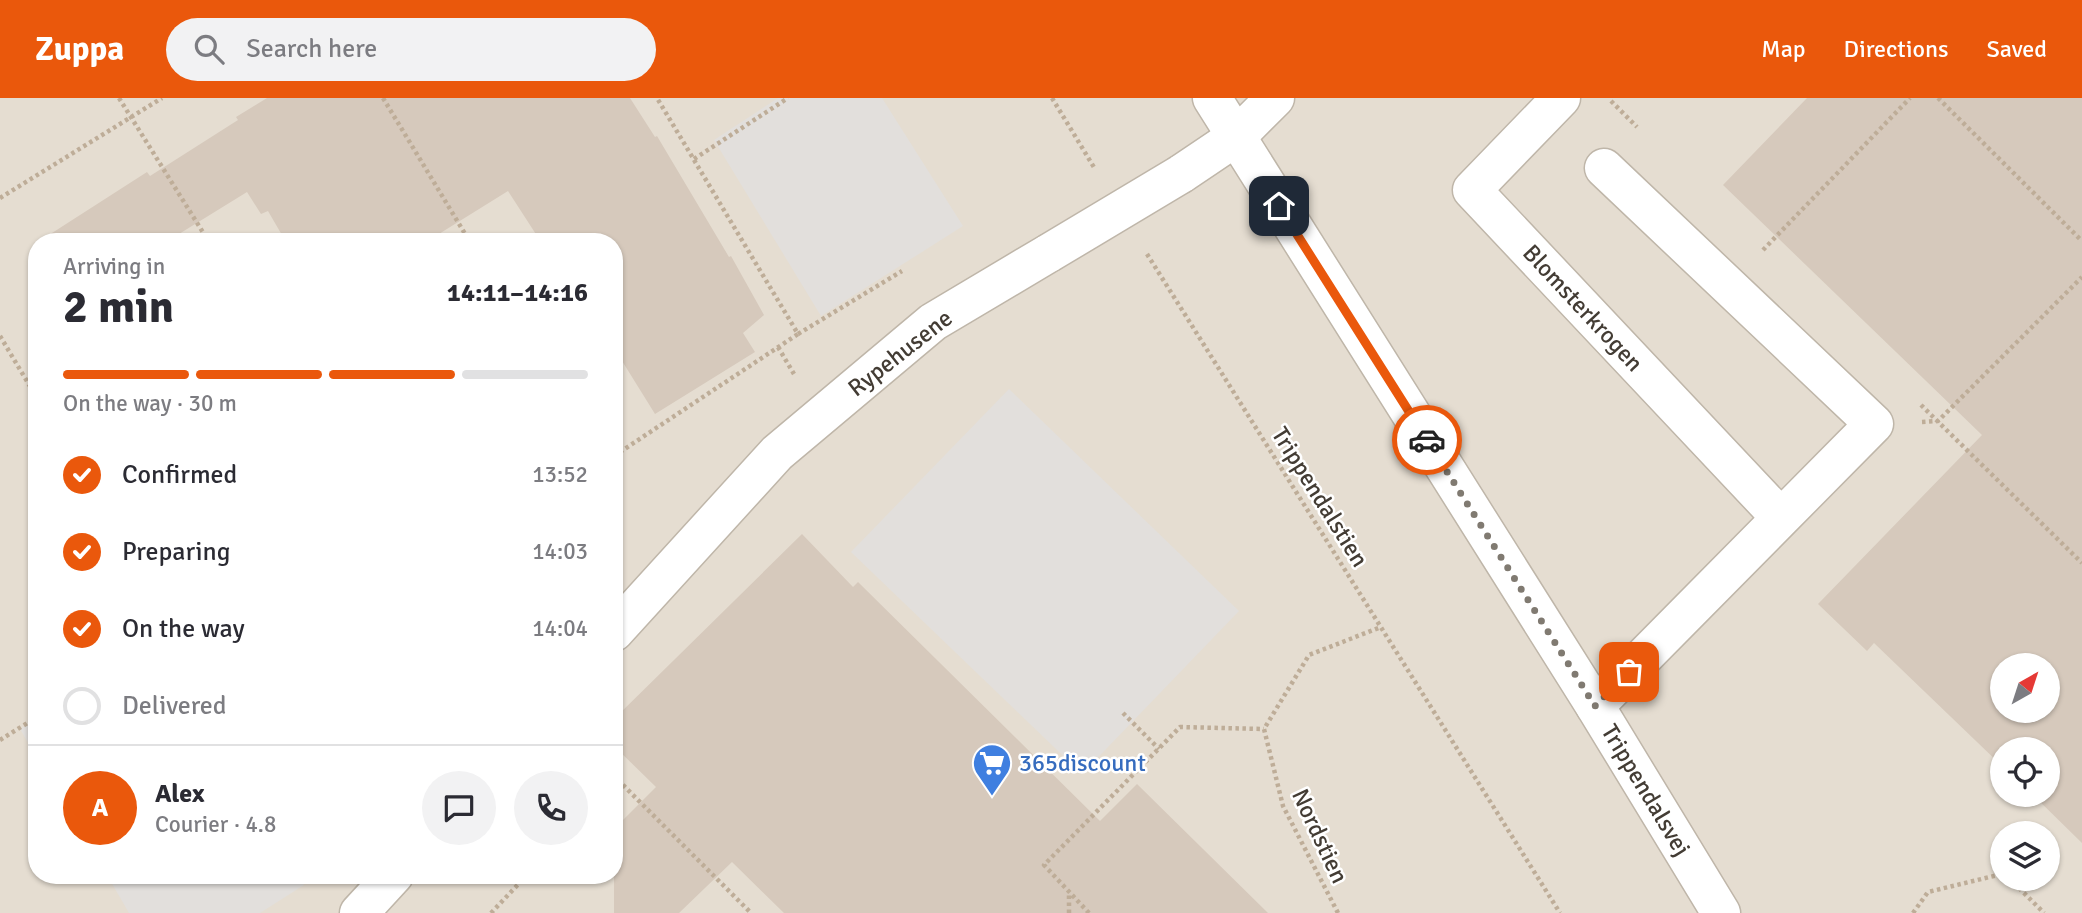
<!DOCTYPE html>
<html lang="en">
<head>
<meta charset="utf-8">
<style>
  :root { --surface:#fff; --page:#f2f2f3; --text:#2b2b33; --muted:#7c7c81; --line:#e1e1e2; --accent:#ea580c }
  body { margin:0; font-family:Signika,sans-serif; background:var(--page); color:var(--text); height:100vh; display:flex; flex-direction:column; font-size:26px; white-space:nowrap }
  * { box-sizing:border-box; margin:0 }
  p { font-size:23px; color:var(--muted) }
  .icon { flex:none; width:38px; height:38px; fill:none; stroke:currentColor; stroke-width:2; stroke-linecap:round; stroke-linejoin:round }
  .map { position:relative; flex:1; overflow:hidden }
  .side { position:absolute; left:28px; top:135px; width:595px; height:651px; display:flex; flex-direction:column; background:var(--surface); border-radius:28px; box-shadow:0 2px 5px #0004 }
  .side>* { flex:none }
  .needle { width:46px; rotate:39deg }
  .buttons { position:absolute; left:1990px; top:555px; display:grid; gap:14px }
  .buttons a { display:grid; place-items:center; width:70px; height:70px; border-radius:50%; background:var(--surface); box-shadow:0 2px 5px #0004; font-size:35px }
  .pin { position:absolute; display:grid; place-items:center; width:60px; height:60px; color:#fff; margin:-30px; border-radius:14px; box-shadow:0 4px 10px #0006 }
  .courier { position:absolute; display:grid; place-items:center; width:70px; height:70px; margin:-35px; border:5px solid #ea580c; border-radius:50%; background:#fff; color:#222; box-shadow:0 2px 9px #0007 }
  .head em { font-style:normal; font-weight:700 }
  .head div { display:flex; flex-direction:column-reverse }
  .head { display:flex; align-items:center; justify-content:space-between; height:119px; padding:0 35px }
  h1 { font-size:46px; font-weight:700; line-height:52px }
  .bar { display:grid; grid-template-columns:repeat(4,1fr); gap:10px 7px; align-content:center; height:84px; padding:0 35px }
  .bar i { height:9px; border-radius:5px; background:var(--line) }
  .bar .selected { background:var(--accent) }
  .bar p { grid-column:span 4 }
  .line { display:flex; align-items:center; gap:18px; padding:0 35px; border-top:2px solid var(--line) }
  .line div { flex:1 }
  .round { display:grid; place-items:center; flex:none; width:74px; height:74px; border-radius:37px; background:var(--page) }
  ol { padding:0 35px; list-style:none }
  li { display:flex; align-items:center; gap:21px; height:77px }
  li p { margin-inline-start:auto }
  li .icon { padding:7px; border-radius:50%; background:var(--accent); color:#fff; stroke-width:4 }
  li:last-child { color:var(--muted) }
  li i { width:38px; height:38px; border:4px solid var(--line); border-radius:50% }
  header { display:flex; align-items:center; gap:42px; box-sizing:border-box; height:98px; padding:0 35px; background:var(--accent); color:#fff }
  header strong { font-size:33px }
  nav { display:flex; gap:38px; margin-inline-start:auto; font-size:24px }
  .search { width:490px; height:63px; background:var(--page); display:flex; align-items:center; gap:18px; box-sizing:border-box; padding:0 24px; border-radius:38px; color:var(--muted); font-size:26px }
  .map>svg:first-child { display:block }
  .residential { fill:#e5ddd1; fill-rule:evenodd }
  .parking { fill:#e2dfdc }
  .building { fill:#d6c9bc; fill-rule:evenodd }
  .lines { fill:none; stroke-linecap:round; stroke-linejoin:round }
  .minor-casing { stroke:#bfb6a9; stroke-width:41 }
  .tertiary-casing { stroke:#bfb6a9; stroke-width:41 }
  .path { stroke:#bead98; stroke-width:4.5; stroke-dasharray:3.5 3.5; stroke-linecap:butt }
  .minor { stroke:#fff; stroke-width:38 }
  .tertiary { stroke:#fff; stroke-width:38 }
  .minor-bridge-casing { stroke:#bfb6a9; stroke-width:41; stroke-linecap:butt }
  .minor-bridge { stroke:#fff; stroke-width:38 }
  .done { stroke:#807a71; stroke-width:7; stroke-dasharray:0 12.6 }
  .route { stroke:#ea580c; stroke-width:9 }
  .labels { text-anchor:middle; stroke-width:5; stroke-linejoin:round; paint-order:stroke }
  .street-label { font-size:24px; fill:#433c34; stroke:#fff }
  .shop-label { font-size:24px; fill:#366cbe; stroke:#fff; text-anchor:start }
</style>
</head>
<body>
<header>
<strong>Zuppa</strong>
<div class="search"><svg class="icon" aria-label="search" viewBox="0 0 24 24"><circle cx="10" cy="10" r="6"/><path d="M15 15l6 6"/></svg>Search here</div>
<nav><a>Map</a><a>Directions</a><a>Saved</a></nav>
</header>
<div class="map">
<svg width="2082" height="815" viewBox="0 0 2082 815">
  <rect width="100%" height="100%" fill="#f1ece3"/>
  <path class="residential" d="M0,0h2082v815h-2082zM37,144h577v633h-577zM2002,567h46v45h-46zM2002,651h46v45h-46zM2002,735h46v45h-46z"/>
  <path class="parking" d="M778,0h104l81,128 -142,90 -107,-176z
    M1009,291l230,222 -157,163 -231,-222z
    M37,620v40l-17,-29z
    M107,777h190l7,10 -44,28h-131z"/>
  <path class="building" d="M267,0h363l25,39 2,-1 72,121 2,-1 33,59 -21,18 12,19 -100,62 -41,-66v-106h-73l-33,-51 -82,51h-140l-18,-31 -7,3 -14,-22 -81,50h-128l109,-70 3,4 88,-56 -2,-3z
    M1807,0h275v745l-50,-49h16v-45h-46v17l-128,-123 -7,8 -49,-47 164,-169 -259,-250zM2002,567h46v45h-46z
    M802,436l51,53 5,-5 242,239 37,-37 131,129h-484l-52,-51 -53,51h-65v-84l42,-42 -42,-41v-27z"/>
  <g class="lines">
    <g class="minor-casing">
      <path id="minor" d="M1561,0l-89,92 309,328 -186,188
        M1604,70l270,256 -93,94
        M1181,76l55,-37 39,-39
        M614,534l163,-179 156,-131 116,-69
        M359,815l35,-38"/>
    </g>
    <g class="tertiary-casing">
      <path id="tertiary" d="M1212,0l383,608 126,207"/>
    </g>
    <path class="path" d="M119,0l90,144
      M383,0l87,144
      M1052,0l43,71
      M1938,0l144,143
      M1611,3l26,26
      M694,61l94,-61
      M0,100l162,-100
      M1763,152l147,-152
      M1147,156l413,659
      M798,236l104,-63
      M0,238l37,62
      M778,249l16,27
      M1921,307l161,158
      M1922,324l16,-1 144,-144
      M614,358l184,-122 -141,-236
      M1123,615l36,36
      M0,642l37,-23
      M618,682l133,133
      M2009,780l35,35
      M491,815l36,-38
      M1069,815v-20
      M1089,815l-45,-48 136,-138 84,2
      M1338,815l-55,-107 -19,-77 45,-74 72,-28
      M1913,815l15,-21 74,-18"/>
    <use href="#minor" class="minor"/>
    <use href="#tertiary" class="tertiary"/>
    <g class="minor-bridge-casing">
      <path id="minor-bridge" d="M1049,155l132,-79"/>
    </g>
    <use href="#minor-bridge" class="minor-bridge"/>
  </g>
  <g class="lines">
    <path class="done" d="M1427,342l168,266 34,-34"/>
    <path class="route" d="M1279,108l148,234"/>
  </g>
  <defs>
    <g id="supermarket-pin" transform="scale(2.0125)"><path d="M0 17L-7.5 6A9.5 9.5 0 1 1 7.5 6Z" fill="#3f7fe0" stroke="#fff"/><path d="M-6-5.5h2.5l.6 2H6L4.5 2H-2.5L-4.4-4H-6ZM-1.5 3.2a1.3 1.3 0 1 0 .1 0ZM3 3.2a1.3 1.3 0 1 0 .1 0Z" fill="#fff"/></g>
  </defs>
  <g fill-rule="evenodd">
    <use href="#supermarket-pin" x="992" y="665"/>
  </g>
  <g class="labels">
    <g class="street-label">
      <text transform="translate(1583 210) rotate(47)" y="8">Blomsterkrogen</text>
      <text transform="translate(900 255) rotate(-38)" y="8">Rypehusene</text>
      <text transform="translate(1320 399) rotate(58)" y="8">Trippendalstien</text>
      <text transform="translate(1646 692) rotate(59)" y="8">Trippendalsvej</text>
      <text transform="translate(1320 738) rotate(65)" y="8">Nordstien</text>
    </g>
    <g class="shop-label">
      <text x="1019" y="673">365discount</text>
    </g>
  </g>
</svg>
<div class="buttons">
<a><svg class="needle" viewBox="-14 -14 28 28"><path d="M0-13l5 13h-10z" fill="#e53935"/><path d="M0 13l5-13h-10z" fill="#7c7c81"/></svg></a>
<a><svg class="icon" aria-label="locate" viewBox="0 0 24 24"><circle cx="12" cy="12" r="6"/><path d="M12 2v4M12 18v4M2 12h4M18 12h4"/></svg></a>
<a><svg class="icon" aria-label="layers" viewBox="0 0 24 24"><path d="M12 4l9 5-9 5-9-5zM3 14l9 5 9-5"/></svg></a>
</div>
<div class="pin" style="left:1629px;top:574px;background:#ea580c"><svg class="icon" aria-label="bag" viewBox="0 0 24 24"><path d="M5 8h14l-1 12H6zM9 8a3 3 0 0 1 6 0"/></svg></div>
<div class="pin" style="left:1279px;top:108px;background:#1f2937"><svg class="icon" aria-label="home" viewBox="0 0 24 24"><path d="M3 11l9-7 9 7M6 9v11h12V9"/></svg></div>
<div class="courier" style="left:1427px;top:342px"><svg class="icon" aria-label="car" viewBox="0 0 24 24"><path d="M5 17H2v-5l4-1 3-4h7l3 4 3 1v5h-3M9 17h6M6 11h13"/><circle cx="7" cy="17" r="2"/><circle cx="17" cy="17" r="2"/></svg></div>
<section class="side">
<div class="head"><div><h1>2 min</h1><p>Arriving in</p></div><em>14:11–14:16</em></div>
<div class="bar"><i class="selected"></i><i class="selected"></i><i class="selected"></i><i></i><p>On the way · 30 m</p></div>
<ol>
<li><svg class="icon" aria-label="check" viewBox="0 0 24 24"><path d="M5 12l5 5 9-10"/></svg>Confirmed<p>13:52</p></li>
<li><svg class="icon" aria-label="check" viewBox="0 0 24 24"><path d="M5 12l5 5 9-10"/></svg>Preparing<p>14:03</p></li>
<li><svg class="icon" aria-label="check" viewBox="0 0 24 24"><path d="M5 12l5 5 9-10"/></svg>On the way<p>14:04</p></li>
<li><i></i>Delivered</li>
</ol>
<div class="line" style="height:126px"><b class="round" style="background:var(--accent);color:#fff">A</b><div><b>Alex</b><p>Courier · 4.8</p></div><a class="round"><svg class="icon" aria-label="chat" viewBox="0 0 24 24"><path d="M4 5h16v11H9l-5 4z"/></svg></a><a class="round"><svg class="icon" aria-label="phone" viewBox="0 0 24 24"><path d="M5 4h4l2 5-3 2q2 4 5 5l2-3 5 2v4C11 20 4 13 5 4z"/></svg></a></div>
</section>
</div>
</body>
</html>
